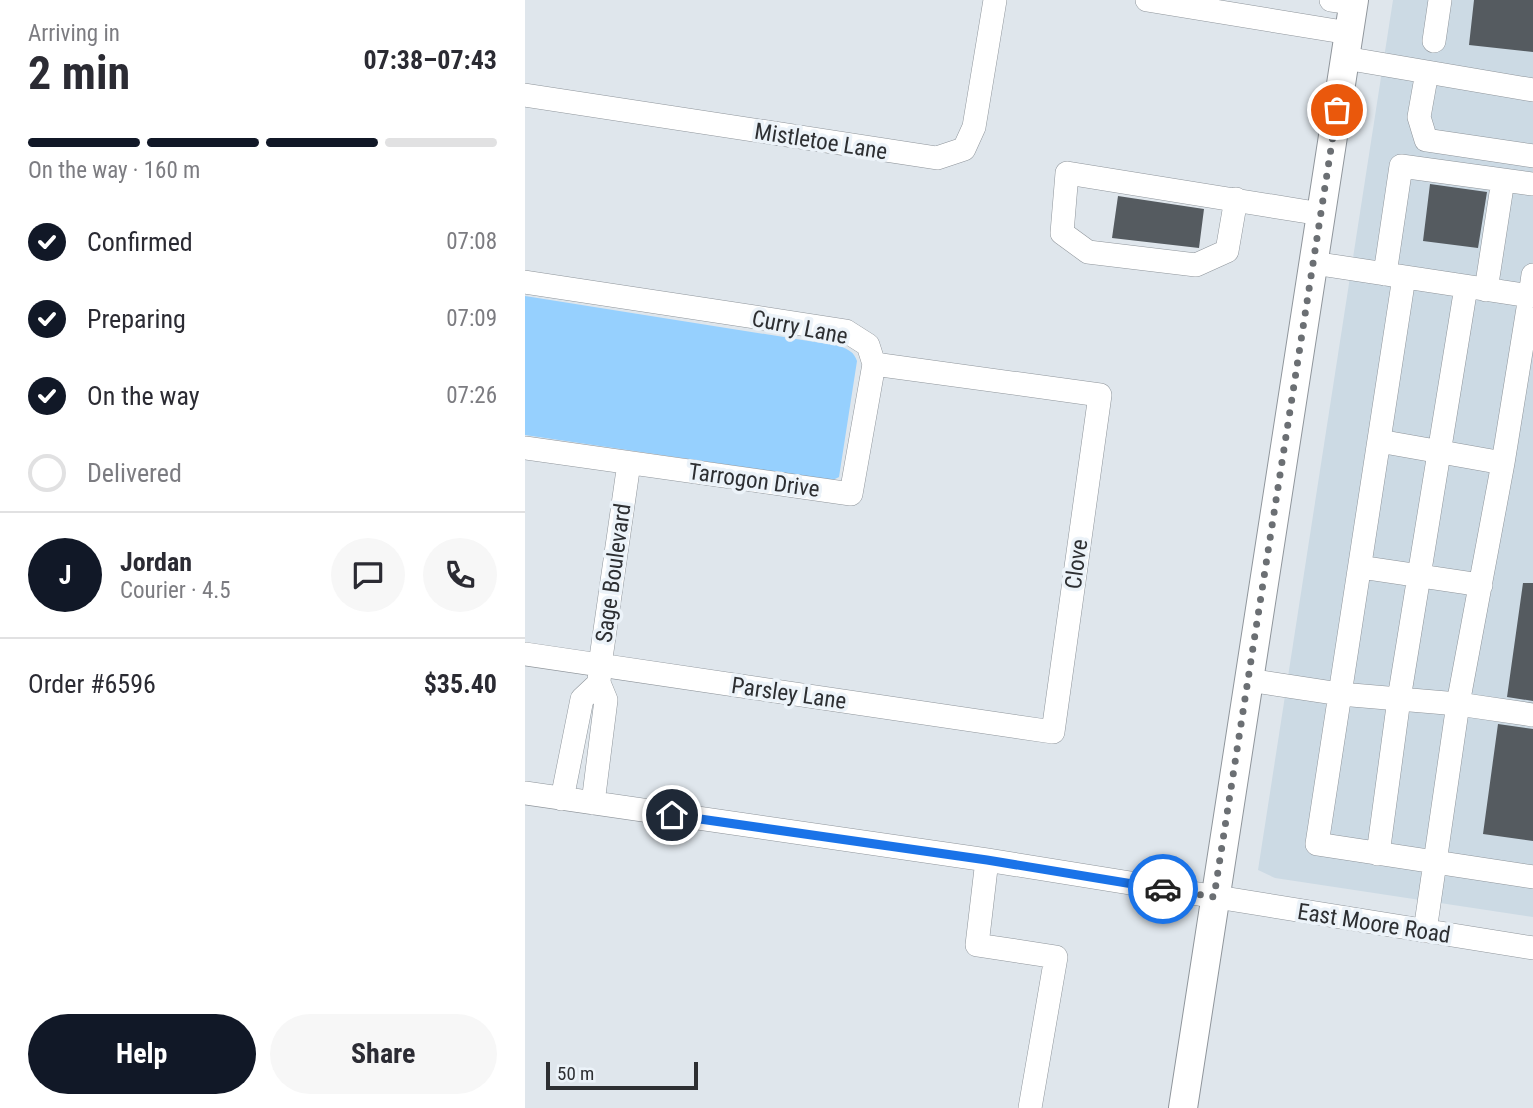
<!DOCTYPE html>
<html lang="en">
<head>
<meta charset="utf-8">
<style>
  :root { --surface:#fff; --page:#f7f7f7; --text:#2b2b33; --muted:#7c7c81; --line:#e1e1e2; --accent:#111827 }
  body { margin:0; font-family:"Roboto Condensed",sans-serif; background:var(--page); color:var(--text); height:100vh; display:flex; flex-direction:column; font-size:26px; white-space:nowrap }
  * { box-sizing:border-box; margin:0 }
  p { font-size:23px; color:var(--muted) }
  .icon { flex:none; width:38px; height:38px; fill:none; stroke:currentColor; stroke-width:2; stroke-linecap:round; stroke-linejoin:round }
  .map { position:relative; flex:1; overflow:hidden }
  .drawer { display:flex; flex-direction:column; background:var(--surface); width:525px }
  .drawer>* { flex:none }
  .scale { position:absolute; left:21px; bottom:18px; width:152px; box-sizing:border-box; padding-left:7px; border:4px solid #2d2f32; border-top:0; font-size:19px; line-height:24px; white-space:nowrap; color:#2d2f32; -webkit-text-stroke:5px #ecf3f9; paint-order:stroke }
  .pin { position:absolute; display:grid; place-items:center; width:60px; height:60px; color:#fff; margin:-30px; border:4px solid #fff; border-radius:50%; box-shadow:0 2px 7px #0007 }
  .courier { position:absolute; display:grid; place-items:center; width:70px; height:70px; margin:-35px; border:5px solid #1a73e8; border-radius:50%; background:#fff; color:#222; box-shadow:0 2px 9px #0007 }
  .headline em { font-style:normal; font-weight:700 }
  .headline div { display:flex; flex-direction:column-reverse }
  .headline { display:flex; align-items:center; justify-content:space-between; height:119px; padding:0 28px }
  h1 { font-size:46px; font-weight:700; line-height:52px }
  .bar { display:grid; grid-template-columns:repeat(4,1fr); gap:10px 7px; align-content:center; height:84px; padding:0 28px }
  .bar i { height:9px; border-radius:5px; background:var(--line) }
  .bar .active { background:var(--accent) }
  .bar p { grid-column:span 4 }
  .line { display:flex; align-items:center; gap:18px; padding:0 28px; border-top:2px solid var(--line) }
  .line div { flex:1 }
  .round { display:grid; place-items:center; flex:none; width:74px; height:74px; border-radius:37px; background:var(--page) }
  ol { padding:0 28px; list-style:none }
  li { display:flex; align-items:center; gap:21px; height:77px }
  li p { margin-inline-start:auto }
  li .icon { padding:7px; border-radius:50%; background:var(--accent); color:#fff; stroke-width:4 }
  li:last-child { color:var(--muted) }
  li i { width:38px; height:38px; border:4px solid var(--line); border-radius:50% }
  .primary-button { display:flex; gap:14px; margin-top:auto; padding:14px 28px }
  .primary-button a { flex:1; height:80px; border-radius:42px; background:var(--accent); color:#fff; font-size:28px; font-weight:700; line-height:80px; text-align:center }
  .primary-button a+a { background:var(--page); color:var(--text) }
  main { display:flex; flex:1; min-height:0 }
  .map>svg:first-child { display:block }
  .built { fill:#ccdae4 }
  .green { fill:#96d0fe }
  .building { fill:#555b60 }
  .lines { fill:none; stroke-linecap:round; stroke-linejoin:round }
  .minor-casing { stroke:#8f959b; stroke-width:24 }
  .major-casing { stroke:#8f959b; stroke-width:30 }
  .minor { stroke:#fff; stroke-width:23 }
  .major { stroke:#fff; stroke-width:28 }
  .done { stroke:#6b6f73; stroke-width:7; stroke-dasharray:0 12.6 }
  .route { stroke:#1a73e8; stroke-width:9 }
  .labels { text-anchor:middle; stroke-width:7; stroke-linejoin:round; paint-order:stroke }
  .street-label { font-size:23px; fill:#2d2f32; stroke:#ecf3f9 }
</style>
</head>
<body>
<main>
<section class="drawer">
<div class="headline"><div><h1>2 min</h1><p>Arriving in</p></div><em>07:38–07:43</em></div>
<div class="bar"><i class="active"></i><i class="active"></i><i class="active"></i><i></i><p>On the way · 160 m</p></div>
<ol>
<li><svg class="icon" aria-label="check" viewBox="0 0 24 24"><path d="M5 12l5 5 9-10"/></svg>Confirmed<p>07:08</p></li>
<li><svg class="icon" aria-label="check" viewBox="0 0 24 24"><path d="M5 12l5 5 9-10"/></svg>Preparing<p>07:09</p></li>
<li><svg class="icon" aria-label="check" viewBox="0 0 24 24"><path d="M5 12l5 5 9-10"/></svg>On the way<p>07:26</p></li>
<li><i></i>Delivered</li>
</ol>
<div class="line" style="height:126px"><b class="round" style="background:var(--accent);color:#fff">J</b><div><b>Jordan</b><p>Courier · 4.5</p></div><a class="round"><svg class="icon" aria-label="chat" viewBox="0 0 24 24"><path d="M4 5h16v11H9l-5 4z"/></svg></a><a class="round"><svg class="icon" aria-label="phone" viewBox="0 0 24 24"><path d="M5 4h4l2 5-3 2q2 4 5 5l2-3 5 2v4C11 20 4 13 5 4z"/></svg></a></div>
<div class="line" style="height:91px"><div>Order #6596</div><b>$35.40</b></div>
<div class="primary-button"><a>Help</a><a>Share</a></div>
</section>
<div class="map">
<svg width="1008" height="1108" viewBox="0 0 1008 1108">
  <rect width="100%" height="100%" fill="#dfe6ec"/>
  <path class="built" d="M868,0h140v917l-258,-39 -17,-8z"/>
  <path class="green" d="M0,296l315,50c9,4 14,6 17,15l-18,116 -6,3 -308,-45z"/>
  <path class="building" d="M949,0h59v52l-64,-7z
    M905,184l57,8 -9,56 -55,-7z
    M593,196l86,13 -5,39 -87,-10z
    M998,583h10v118l-26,-4z
    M973,724l35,5v112l-50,-7z"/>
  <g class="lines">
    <g class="minor-casing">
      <path id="minor" d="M622,0l202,33
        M806,0l22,3
        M909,41l6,-41
        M820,58l188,32
        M902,72l-8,45 7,23 107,16
        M0,95l412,63 27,-9 10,-22 21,-127
        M711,199l-9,52 -31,14 -108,-13 -26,-19 5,-60 254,41
        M788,263l217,33 -27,167 -45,241 -33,227
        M860,274l16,-108 132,18
        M879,277l-64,417 118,10 75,11
        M0,282l321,49 22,14 6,19 -23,130 -326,-46
        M961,290l17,-110
        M1005,296l3,-21
        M854,441l124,22
        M835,567l121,18
        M0,654l528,78 47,-337 -226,-31
        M723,680l92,14 -23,150 216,33
        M0,793l462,67 546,88
        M37,799l20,-100 17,-16
        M68,803l13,-103 -7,-17 1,-18 29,-202
        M853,854l21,-155 67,-412
        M462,860l-10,85 79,12 -26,151"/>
    </g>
    <g class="major-casing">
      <path id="major" d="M658,1108l171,-1108"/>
    </g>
    <use href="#minor" class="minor"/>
    <use href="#major" class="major"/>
  </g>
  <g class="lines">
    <path class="done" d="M638,889l51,8 123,-787"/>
    <path class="route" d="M147,815l315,45 176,29"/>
  </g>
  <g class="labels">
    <g class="street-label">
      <text transform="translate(296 141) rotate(9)" y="8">Mistletoe Lane</text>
      <text transform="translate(275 327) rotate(11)" y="8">Curry Lane</text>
      <text transform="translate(229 480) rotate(8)" y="8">Tarrogon Drive</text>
      <text transform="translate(551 564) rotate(-82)" y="8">Clove</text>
      <text transform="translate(88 573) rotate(-82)" y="8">Sage Boulevard</text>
      <text transform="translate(264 693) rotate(8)" y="8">Parsley Lane</text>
      <text transform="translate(849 923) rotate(9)" y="8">East Moore Road</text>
    </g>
  </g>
</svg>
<div class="scale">50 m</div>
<div class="pin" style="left:812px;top:110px;background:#ea580c"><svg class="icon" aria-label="bag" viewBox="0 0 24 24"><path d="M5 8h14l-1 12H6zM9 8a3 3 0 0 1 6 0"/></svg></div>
<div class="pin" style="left:147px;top:815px;background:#1f2937"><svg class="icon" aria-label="home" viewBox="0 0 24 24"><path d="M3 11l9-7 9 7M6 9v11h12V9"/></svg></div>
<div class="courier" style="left:638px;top:889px"><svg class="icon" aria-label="car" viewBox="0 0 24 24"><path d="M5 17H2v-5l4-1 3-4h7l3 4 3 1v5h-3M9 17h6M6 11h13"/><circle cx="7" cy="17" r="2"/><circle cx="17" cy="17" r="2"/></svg></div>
</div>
</main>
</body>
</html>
